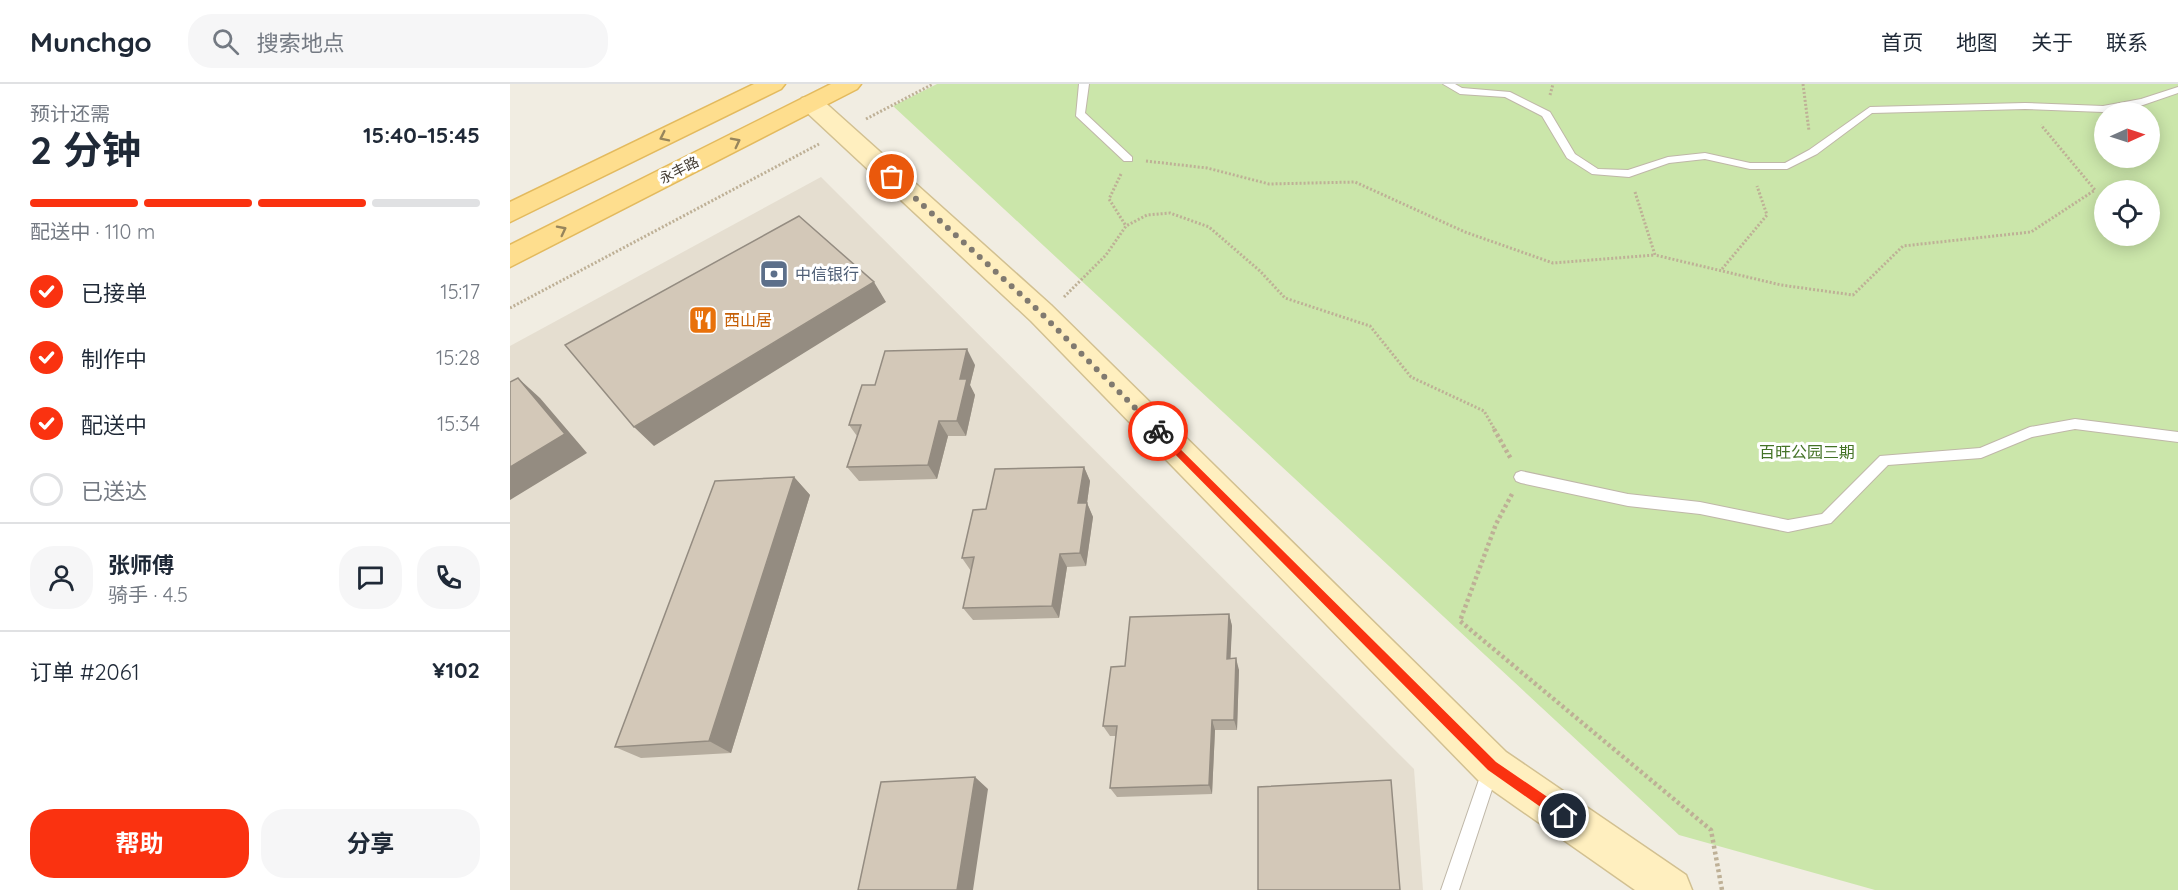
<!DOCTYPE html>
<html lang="zh">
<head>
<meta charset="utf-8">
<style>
  :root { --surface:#fff; --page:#f6f6f7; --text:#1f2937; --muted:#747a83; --line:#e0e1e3; --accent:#fa3210 }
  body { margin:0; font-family:Quicksand,"Noto Sans SC",sans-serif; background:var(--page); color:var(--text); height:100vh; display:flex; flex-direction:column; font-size:22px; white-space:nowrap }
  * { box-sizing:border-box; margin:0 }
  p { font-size:20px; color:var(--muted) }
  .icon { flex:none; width:33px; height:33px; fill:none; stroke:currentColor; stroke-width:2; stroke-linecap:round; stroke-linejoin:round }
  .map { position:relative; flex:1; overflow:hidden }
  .drawer { display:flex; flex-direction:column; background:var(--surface); width:510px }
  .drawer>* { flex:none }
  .needle { width:39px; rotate:87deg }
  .controls { position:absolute; left:1584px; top:18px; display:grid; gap:12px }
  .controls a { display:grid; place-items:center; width:66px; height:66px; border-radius:50%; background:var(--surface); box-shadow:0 3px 15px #0003; font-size:30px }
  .pin { position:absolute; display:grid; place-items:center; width:51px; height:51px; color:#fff; margin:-26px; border:3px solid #fff; border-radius:50%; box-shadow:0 2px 6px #0007 }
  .courier { position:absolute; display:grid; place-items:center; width:60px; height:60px; margin:-30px; border:4px solid #fa3210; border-radius:50%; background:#fff; color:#222; box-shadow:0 2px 8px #0007 }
  .head em { font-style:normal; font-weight:700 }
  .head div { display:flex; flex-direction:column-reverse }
  .head { display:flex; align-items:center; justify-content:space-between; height:102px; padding:0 30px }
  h1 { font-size:39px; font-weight:700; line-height:45px }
  .bar { display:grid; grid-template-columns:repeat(4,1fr); gap:9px 6px; align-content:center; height:72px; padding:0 30px }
  .bar i { height:8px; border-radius:4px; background:var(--line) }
  .bar .selected { background:var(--accent) }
  .bar p { grid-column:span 4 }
  .line { display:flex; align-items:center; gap:15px; padding:0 30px; border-top:2px solid var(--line) }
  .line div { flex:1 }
  .round { display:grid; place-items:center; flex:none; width:63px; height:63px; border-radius:24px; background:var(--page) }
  ol { padding:0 30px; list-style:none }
  li { display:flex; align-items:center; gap:18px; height:66px }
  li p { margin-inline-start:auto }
  li .icon { padding:6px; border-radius:50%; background:var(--accent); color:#fff; stroke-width:4 }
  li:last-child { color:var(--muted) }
  li i { width:33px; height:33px; border:3px solid var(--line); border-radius:50% }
  .button { display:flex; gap:12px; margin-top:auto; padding:12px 30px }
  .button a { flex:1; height:69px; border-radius:24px; background:var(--accent); color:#fff; font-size:24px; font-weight:700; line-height:69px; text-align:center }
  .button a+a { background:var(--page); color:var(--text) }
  header { display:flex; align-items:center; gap:36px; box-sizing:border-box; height:84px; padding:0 30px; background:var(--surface); border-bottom:2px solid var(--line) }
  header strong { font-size:28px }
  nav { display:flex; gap:33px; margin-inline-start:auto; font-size:21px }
  .search { width:420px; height:54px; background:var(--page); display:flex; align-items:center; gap:15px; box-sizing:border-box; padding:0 21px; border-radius:24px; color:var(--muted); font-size:22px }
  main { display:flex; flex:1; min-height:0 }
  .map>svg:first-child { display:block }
  .residential { fill:#e5ded0 }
  .green { fill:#cbe6aa; fill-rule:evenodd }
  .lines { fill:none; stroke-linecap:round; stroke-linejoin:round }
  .lane-casing { stroke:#bfb7a8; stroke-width:2 }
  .secondary-casing { stroke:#d2c091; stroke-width:3 }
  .primary-casing { stroke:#e3ba5e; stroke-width:3 }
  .path-far1 { stroke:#beb096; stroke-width:3; stroke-dasharray:2 2; stroke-linecap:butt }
  .path { stroke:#beb096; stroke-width:4.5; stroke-dasharray:3 3; stroke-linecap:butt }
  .lane { fill:#fff; fill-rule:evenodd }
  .secondary { fill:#ffefbf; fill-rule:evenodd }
  .primary { fill:#fede8e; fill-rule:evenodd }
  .wall { fill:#b5ac9e }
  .shaded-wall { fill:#948c81 }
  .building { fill:#d3c8b8; stroke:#948c81; stroke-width:1.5 }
  .oneway { stroke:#97855c }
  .route { fill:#fa3210 }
  .done { stroke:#807a70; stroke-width:6; stroke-dasharray:0 10.8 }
  .labels { text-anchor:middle; stroke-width:6; stroke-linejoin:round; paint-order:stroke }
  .far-street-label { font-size:14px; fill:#433c33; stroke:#fff }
  .service-label { font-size:16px; fill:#4e5e75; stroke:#fff; text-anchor:start }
  .food-label { font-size:16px; fill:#c56008; stroke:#fff; text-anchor:start }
  .park-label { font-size:16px; fill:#447327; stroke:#fff }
</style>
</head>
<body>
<header>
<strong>Munchgo</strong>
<div class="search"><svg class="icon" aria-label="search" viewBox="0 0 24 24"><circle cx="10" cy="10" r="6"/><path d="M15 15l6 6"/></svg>搜索地点</div>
<nav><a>首页</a><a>地图</a><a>关于</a><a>联系</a></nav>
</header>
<main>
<section class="drawer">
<div class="head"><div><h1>2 分钟</h1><p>预计还需</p></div><em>15:40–15:45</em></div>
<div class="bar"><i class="selected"></i><i class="selected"></i><i class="selected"></i><i></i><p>配送中 · 110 m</p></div>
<ol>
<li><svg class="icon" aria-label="check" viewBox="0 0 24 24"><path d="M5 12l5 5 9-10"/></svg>已接单<p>15:17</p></li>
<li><svg class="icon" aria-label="check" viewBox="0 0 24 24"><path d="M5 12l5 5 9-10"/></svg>制作中<p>15:28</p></li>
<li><svg class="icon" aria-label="check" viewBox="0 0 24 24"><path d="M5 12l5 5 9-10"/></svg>配送中<p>15:34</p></li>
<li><i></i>已送达</li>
</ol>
<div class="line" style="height:108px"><a class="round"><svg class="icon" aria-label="person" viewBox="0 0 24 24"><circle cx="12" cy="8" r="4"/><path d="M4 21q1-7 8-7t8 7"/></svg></a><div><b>张师傅</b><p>骑手 · 4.5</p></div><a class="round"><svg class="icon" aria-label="chat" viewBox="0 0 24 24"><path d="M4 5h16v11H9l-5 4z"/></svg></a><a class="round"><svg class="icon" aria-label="phone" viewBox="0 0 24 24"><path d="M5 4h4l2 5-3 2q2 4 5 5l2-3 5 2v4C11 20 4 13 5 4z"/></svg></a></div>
<div class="line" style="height:78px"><div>订单 #2061</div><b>¥102</b></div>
<div class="button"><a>帮助</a><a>分享</a></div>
</section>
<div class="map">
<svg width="1668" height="806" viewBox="0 0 1668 806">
  <rect width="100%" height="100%" fill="#f1ede2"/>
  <path class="residential" d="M311,93l593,592 9,121h-913v-544z"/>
  <path class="green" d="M427,0h1241v806h-303l-196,-55 -786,-729zM1594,28h46v46h-46zM1594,106h46v46h-46z"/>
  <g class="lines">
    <g class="lane-casing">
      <path id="lane" d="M569,0h10l-4,29 47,44v4h-8l-48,-45z
        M933,0h12l7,4 48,4 40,20 25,42 23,15 30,1 40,-13 37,-4 45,10h35l24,-13 61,-43 155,-4 78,3 38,-7 37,-12v6l-35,12 -40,7 -78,-3 -153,4 -55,41 -30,15h-37l-45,-10 -36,4 -40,14 -37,-3 -25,-16 -25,-42 -37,-19 -45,-3z
        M1565,335l103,13v10l-103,-13 -43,8 -51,21 -93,7 -57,58 -43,9 -88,-18 -72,-8 -107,-23 -5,-2 -2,-4 2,-4 5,-2 107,23 72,8 88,18 34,-6 58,-58 100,-8 50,-21z
        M981,676l6,2 2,6 -40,122h-18l42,-122 2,-6z"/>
    </g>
    <g class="secondary-casing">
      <path id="secondary" d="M301,12l9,2 231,207 455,447 180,123 6,15h-57l-157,-110 -447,-459 -229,-213 -3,-5 3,-5z"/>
    </g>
    <g class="primary-casing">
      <path id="primary" d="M244,0h31l-4,5 -271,133v-20z
        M321,0h30l-4,5 -347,178v-22z"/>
    </g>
    <path class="path-far1" d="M1293,0l6,47
      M1040,11l3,-11
      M356,35l67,-35
      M636,77l61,7 62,16 86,-2 110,50 88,31 102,-8
      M611,90l-12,25 17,27
      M1125,108l20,63 126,30 72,10 50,-49 128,-14 64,-42 -54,-65
      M1212,185l45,-54 -10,-29
      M554,213l42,-42 20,-29 21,-11 23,-2 39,14 51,44 25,27 85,28 41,51 73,34 11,19
      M0,224l309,-164"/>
    <path class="path" d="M984,345l17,30
      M1002,410l-16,30 -36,97 251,209 11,60"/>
    <use href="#lane" class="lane"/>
    <use href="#secondary" class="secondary"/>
    <use href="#primary" class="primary"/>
  </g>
  <path class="wall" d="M465,281l-5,20 5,10 -9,41h-18l-11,43 -78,2 -12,-14 10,-31 -8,-11 26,-40z
    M574,383l6,14 -3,22 6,14 -7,49 -19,1 -8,51 -86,2 -10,-12 8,-37 -9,-13 24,-49z
    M284,393l16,18 -79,258 -90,5 -26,-11z
    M719,530l3,12 -2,32 9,12 -2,60h-22l-3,64 -95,3 -7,-9 6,-52h-6l-7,-10z"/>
  <path class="shaded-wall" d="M364,198l12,20 -232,144 -20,-19z
    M457,265l8,16 -5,20 5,10 -9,41 -9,-15 3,-42z
    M8,294l22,20 47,55 -77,47v-33z
    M429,337l9,15 -11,43 -9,-14z
    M574,383l6,14 -3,22 6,14 -7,49 -6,-13 -2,-50z
    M284,393l16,18 -79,258 -22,-12z
    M550,470l7,13 -8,51 -7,-12z
    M719,530l3,12 -2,44 -3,-11z
    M726,574l3,12 -2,60 -3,-10z
    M702,636l3,10 -3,64 -3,-9z
    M465,693l13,12 -15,101h-16z"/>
  <path class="building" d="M289,132l75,66 -240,145 -69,-82z
    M457,265l-7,30h7l-10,42h-18l-11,44 -81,2 14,-42h-12l13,-40h13l10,-34z
    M8,294l47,56 -55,33v-85z
    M574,383l-6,36h9l-7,50 -20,1 -8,52 -89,2 11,-51 -12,1 11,-48 13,-1 9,-40z
    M284,393l-85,264 -94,6 100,-266z
    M719,530l-2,45 9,-1 -2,62h-22l-3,65 -99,3 7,-62h-14l8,-59 14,-1 5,-49z
    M465,693l-18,113h-99l23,-108z
    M881,696l9,110h-142v-103z"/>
  <defs><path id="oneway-chevron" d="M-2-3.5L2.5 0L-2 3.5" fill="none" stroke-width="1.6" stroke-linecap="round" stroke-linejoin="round" transform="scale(1.5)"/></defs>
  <g class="oneway">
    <use href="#oneway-chevron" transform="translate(154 53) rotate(154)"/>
    <use href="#oneway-chevron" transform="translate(226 58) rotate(-27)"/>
    <use href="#oneway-chevron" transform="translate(52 146) rotate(-27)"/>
  </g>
  <path class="route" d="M648,343l338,335 72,49v9h-9l-71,-50 -333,-336 -1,-3z"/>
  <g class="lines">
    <path class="done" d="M382,93l149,136 117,118"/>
  </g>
  <defs>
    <g id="bank-square" transform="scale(1.5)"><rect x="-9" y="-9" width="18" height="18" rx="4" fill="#5c6f8a" stroke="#fff"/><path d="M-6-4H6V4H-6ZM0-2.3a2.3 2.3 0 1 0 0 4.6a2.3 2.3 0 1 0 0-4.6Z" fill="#fff"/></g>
    <g id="restaurant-square" transform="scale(1.5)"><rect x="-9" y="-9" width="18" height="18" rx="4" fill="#e8710a" stroke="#fff"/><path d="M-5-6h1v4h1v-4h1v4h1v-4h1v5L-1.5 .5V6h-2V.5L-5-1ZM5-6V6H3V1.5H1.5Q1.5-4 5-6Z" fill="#fff"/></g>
  </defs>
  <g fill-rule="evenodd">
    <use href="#bank-square" x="264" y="190"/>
    <use href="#restaurant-square" x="193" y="236"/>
  </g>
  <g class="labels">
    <g class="far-street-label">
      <text transform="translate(169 86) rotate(-27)" y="5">永丰路</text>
    </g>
    <g class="service-label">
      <text x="285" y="196">中信银行</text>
    </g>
    <g class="food-label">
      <text x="214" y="242">西山居</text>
    </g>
    <g class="park-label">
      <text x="1297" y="374">百旺公园三期</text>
    </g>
  </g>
</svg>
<div class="controls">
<a><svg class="needle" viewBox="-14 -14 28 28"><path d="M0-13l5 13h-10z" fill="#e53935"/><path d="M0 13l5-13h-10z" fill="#747a83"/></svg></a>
<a><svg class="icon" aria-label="locate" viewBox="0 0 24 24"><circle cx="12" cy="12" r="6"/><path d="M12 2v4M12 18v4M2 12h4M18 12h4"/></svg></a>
</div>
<div class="pin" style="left:382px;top:93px;background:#ea580c"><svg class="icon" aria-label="bag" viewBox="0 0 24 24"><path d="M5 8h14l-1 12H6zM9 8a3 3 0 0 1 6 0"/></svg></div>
<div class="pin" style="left:1054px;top:732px;background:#1f2937"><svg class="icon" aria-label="home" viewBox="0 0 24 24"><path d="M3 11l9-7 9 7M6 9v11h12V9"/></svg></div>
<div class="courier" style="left:648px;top:347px"><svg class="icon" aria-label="bike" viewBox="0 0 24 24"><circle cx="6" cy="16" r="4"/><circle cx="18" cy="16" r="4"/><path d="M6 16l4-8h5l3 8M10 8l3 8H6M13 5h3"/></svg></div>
</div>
</main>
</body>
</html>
